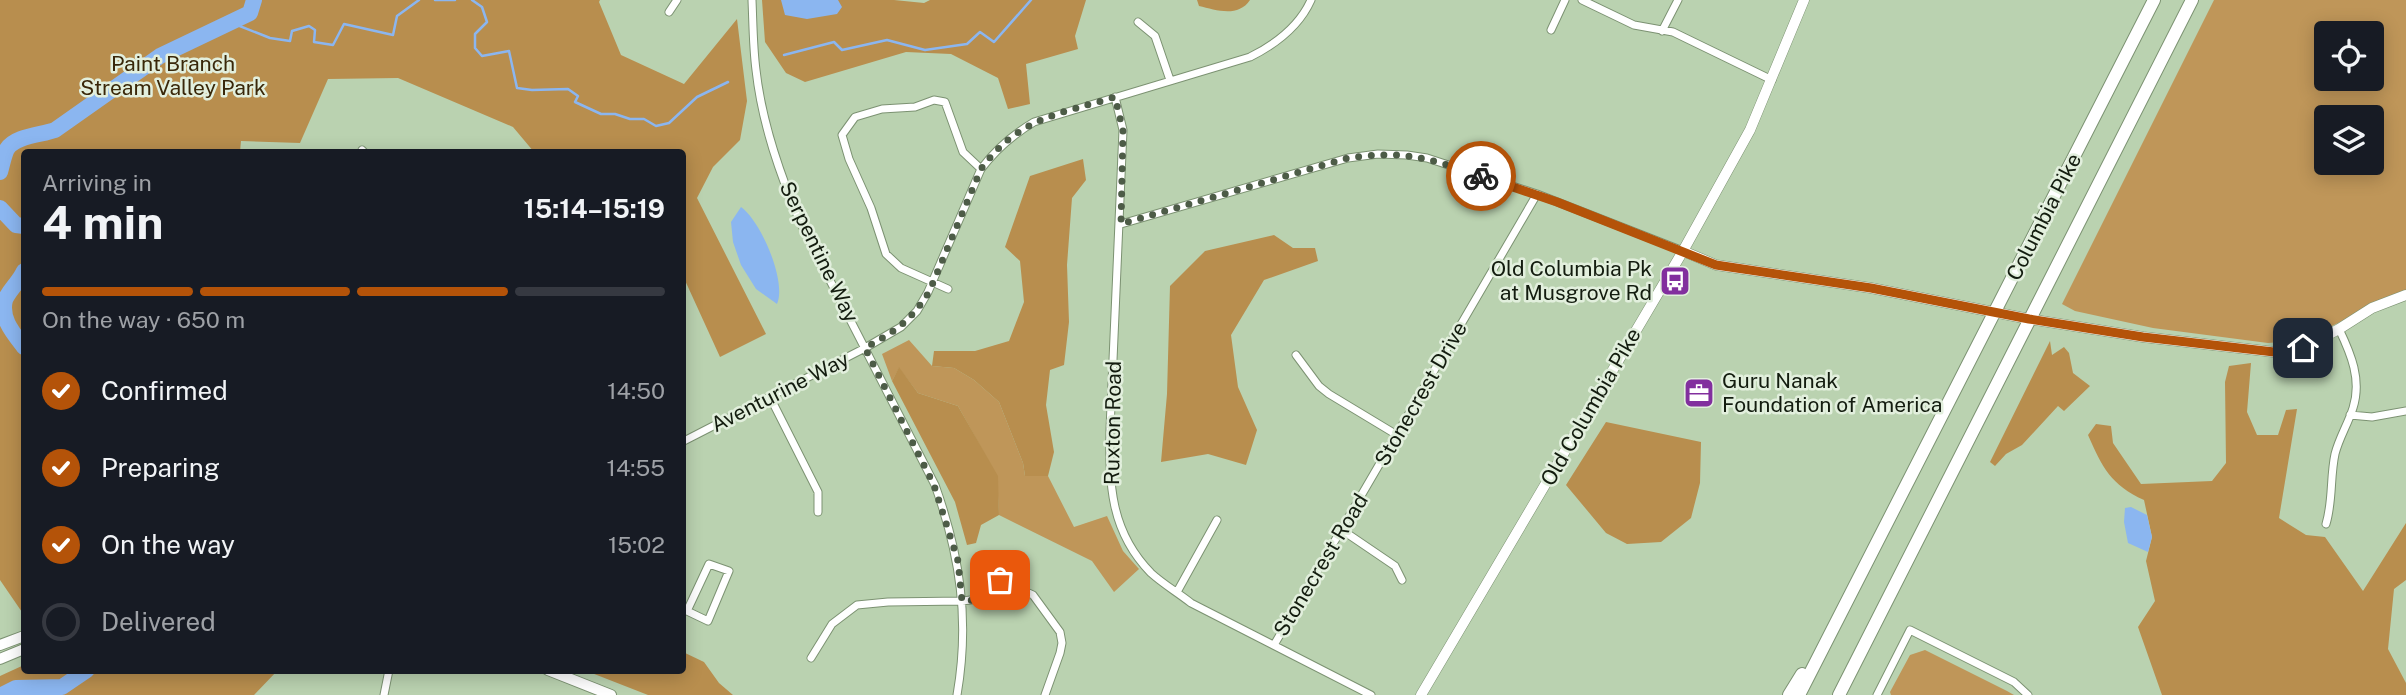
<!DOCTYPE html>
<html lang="en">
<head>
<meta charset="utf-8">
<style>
  :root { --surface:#171b24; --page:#20242c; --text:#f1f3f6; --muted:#9ea1a6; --line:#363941; --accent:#b45309 }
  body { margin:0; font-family:"Public Sans",sans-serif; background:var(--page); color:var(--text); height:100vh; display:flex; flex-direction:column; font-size:26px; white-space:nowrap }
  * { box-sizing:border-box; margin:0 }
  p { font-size:23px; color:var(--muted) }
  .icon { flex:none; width:38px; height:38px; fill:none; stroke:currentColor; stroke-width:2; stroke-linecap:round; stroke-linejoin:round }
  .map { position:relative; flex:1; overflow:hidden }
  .drawer { position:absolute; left:21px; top:149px; width:665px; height:525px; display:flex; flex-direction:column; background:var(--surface); border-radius:7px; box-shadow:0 4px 18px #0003 }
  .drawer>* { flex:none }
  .tools { position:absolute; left:2314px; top:21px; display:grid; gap:14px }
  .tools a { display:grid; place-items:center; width:70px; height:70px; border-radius:7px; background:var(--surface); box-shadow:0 4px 18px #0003; font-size:35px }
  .pin { position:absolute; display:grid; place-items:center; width:60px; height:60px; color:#fff; margin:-30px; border-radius:14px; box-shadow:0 4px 10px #0006 }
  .courier { position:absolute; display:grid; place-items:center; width:70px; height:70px; margin:-35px; border:5px solid #b45309; border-radius:50%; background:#fff; color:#222; box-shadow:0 2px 9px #0007 }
  .head em { font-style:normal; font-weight:700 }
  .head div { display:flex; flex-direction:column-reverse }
  .head { display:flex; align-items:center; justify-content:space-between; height:119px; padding:0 21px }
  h1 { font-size:46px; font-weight:700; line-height:52px }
  .bar { display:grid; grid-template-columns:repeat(4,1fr); gap:10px 7px; align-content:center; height:84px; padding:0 21px }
  .bar i { height:9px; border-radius:5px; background:var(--line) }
  .bar .active { background:var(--accent) }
  .bar p { grid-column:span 4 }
  ol { padding:0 21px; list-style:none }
  li { display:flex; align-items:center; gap:21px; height:77px }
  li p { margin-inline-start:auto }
  li .icon { padding:7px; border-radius:50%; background:var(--accent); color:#fff; stroke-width:4 }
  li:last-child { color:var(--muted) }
  li i { width:38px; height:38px; border:4px solid var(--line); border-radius:50% }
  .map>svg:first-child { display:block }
  .green { fill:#bf9659; fill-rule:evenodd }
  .forest { fill:#b88e4e }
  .water { fill:#8bb6f0 }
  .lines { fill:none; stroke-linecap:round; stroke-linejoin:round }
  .stream { stroke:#8bb6f0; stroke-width:2.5 }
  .river { stroke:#8bb6f0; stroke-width:16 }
  .street-casing { stroke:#7c9272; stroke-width:9 }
  .secondary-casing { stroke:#7c9272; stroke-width:11 }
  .primary-casing { stroke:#7c9272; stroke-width:12 }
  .highway-casing { stroke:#7c9272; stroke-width:14 }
  .street { stroke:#fff; stroke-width:7 }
  .secondary { stroke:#fff; stroke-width:10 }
  .primary { stroke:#fff; stroke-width:10 }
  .highway { stroke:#fff; stroke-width:12 }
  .done { stroke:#4d5c47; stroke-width:7; stroke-dasharray:0 12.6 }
  .route { stroke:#b45309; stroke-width:9 }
  .labels { text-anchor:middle; stroke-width:5; stroke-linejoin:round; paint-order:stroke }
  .park-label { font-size:21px; fill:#392709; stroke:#e2efdd }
  .street-label { font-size:21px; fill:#131c0f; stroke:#e2efdd }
  .poi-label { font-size:21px; fill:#131c0f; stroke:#e2efdd; text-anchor:end }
</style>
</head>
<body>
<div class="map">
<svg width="2406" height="695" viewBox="0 0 2406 695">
  <rect width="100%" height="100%" fill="#bad2b0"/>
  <path class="green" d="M2214,0h192v290l-103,50 -35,3 -115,-15 -78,-17 -13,-7zM2326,33h45v46h-45zM2326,117h45v46h-45z
    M909,340l23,26 22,2 20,12 25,22 24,61 2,13h23l26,51 33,-11 16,35 16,18 -25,23 -22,-31 -93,-46 -2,-39 -39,-70 -40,-13 -19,-25 -7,13 -10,-27z
    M1925,650l82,41 7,4h-123l-1,-3 20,-37z"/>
  <path class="forest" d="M0,0h600l-1,2 22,53 63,29 53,-65 10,82 -7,39 -27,27 -16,31 69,136 -46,23 -37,-81 -1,-124h-148l-21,-25 -115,-49 -70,1 -28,64 -59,-2 -1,11h-216v463l-24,-35z
    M762,0h132l30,3 6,-3h156l-11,36 3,13 -52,15 4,40 -22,5 -10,-31 -47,-24 -45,-2 -101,30 -19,-9 -21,-31z
    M1197,0h53c-12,18 -34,10 -51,6z
    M1083,159l3,21 -14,18 -5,67 2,57 -5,43 -14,5 -4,35 8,47 -6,24h-23l-2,-13 -24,-61 -25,-22 -20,-12 -22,-2 2,-15h41l34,-10 15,-39 -4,-41 -15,-14 25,-71z
    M1274,235l19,13h22l3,13 -54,19 -33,55 7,52 19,43 -11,35 -38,-11 -47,8 6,-68 3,-108 35,-35z
    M2050,341l2,14 12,-8 5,6 4,20 17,13 -26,25 -6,-5 -36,39 -16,9 -11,12 -5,-4z
    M2251,363l-4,49 10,23h21l8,-25 11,-1 -18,109 27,17 19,2 38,54 43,-68v57l-12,9 -6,60 18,34v12h-244l-24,-68 17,-26 -9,-40 6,-24 -8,-37c-33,-15 -42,-33 -56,-65l8,-11 15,2 2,17 28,41 71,-3 14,-18 -1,-81 4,-16z
    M899,367l19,26 40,13 40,70 1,39 -18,10 -5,18 -9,2 -12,-43 -63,-121z
    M1606,422l95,20 -1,41 -9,35 -30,24 -34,2 -21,-11 -40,-48z
    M683,652l21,10 15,21 14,12h-85l-64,-25h98z
    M24,665v5h254l-24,25h-254v-19z"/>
  <path class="water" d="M781,0h57l4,7 -5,7 -30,5 -22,-4z
    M741,207c20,14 46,75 36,97l-21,-15 -15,-24 -8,-23 -2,-20z
    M2131,507l16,8 5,22 -4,15 -20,-9 -4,-21 1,-14z"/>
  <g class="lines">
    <path class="stream" d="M435,0h20
      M472,0l10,7 5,15 -12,12v14l7,8 27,-5 8,37 15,2 36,-1 10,7 -3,6 26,12h14l15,5h14l12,7 13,-3 28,-26 31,-15
      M232,23l38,15 20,3 2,-10 17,-5 6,4 -1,12 19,3 11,-21 49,11 4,-19 22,-16
      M784,55l50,-13 8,8 45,-10 38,10 42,-6 13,-12 14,10 37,-42"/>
    <path class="river" d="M0,172c2,-7 4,-17 7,-23 8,-13 34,-14 48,-19l105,-74 90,-43 4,-13
      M0,208l16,17 8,1
      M24,271c-4,10 -15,19 -19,29 -5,19 9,34 19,47
      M2,695l14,-7 46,-1 25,-17"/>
    <g class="street-casing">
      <path id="street" d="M752,0c1,23 1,47 4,70 6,54 24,105 45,154l134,261c25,70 35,135 22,210
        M1582,0l52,25 39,7 99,48
        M669,12l8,-12
        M1138,22l17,14 15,44
        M1551,30l14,-30
        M1662,31l16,-31
        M1115,97l8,33 -13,299c-1,55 0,102 41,144 12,11 26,19 40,30l180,92
        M362,150l2,2
        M1121,224l227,-66 30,-4 29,1 20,3 110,36 146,57
        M948,289l-47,-21 -15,-14 -15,-46 -22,-49 -7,-24 13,-18 27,-8 33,-2 19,-7 11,2 18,50 18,17
        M1296,355l23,31 10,8 68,41
        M770,397l48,95v20
        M2350,415l22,2 34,-6
        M682,442l183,-94 36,-21 16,-16 11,-19 53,-123c15,-20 31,-34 53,-47l216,-65c26,-13 49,-30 61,-57
        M2326,524c7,-23 4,-47 9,-70 4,-16 13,-30 18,-46 9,-28 -2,-54 -14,-79
        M1342,530l53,36 7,14
        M709,564l20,7 -21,50 -21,-10z
        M988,575l45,20 27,37 2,11 -2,10 -15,42
        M1177,592l40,-72
        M1274,645l263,-451
        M811,658l21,-34 25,-19 31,-3 74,-1 26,-3 9,-8 3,-9
        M384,695l5,-25
        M1877,695l33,-65 104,52 14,13"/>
    </g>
    <g class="secondary-casing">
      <path id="secondary" d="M1683,251l33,14 155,23 158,31 114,18 131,15 29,-4 36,-19 33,-21 34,-13
        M1421,695l262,-444 67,-121 54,-130"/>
    </g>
    <g class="primary-casing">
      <path id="primary" d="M0,645l24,-9
        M0,659l24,-10
        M548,670l63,25"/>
    </g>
    <g class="highway-casing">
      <path id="highway" d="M1789,695l13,-21
        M1799,695l355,-695
        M1839,695l353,-695"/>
    </g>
    <use href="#street" class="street"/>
    <use href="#secondary" class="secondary"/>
    <use href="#primary" class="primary"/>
    <use href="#highway" class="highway"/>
  </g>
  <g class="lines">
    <path class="done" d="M1000,580c-7,19 -20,20 -38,21l-4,-40 -24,-76 -69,-137c30,-17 44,-25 64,-56l52,-123c37,-51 78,-55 134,-72l8,33 -2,94 227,-66c58,-8 80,0 133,18"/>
    <path class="route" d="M1481,176l76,26 159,63 155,23 158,31 114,18 131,15 29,-4"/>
  </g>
  <defs>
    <g id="bus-square" transform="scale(1.575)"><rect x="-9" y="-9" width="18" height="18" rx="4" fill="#822f9e" stroke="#e2efdd"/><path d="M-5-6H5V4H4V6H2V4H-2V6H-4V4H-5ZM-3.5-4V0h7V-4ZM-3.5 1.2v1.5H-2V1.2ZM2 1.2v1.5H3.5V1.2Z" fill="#fff"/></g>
    <g id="office-square" transform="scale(1.575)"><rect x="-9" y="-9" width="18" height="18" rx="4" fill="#822f9e" stroke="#e2efdd"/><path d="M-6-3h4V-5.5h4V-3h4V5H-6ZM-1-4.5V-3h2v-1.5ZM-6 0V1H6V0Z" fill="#fff"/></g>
  </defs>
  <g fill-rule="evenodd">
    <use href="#bus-square" x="1675" y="281"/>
    <use href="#office-square" x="1699" y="393"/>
  </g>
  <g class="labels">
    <g class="park-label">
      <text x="173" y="71">Paint Branch<tspan x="173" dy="24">Stream Valley Park</tspan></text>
    </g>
    <g class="street-label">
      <text transform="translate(2044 217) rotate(-63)" y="7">Columbia Pike</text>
      <text transform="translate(819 252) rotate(64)" y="7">Serpentine Way</text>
      <text transform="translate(780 392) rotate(-27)" y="7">Aventurine Way</text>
      <text transform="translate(1421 394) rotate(-60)" y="7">Stonecrest Drive</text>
      <text transform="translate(1591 407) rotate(-60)" y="7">Old Columbia Pike</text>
      <text transform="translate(1113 423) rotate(-89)" y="7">Ruxton Road</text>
      <text transform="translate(1321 565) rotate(-59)" y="7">Stonecrest Road</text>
    </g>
    <g class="poi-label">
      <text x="1652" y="276">Old Columbia Pk<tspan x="1652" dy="24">at Musgrove Rd</tspan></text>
      <text x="1722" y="388" text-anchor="start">Guru Nanak<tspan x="1722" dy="24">Foundation of America</tspan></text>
    </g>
  </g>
</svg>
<div class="tools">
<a><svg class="icon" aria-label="locate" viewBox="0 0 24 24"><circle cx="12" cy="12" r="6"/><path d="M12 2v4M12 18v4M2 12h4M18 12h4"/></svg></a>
<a><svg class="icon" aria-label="layers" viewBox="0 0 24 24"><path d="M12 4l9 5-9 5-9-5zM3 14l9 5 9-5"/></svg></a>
</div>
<div class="pin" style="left:1000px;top:580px;background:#ea580c"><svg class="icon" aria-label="bag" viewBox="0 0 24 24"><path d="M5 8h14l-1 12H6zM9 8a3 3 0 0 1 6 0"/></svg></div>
<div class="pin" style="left:2303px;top:348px;background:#1f2937"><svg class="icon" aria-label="home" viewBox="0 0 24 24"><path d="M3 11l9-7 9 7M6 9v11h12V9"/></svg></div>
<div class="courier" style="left:1481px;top:176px"><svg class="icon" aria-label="bike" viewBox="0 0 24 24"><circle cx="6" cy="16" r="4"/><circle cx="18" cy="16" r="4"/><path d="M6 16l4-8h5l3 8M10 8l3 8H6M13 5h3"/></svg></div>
<section class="drawer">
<div class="head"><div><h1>4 min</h1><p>Arriving in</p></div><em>15:14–15:19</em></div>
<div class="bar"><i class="active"></i><i class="active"></i><i class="active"></i><i></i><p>On the way · 650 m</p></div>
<ol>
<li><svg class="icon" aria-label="check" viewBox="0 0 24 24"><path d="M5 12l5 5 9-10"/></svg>Confirmed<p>14:50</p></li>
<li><svg class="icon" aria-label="check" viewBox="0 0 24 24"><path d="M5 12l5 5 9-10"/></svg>Preparing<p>14:55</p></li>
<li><svg class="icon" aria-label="check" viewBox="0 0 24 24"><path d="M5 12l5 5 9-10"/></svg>On the way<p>15:02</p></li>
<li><i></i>Delivered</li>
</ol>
</section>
</div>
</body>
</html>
